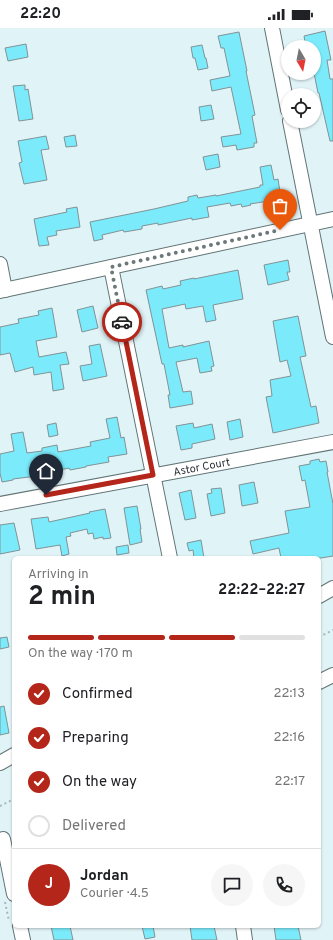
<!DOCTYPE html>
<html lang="en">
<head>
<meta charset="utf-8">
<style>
  :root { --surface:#fff; --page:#f6f6f6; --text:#202124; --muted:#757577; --line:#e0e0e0; --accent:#b4251a }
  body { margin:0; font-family:Overpass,sans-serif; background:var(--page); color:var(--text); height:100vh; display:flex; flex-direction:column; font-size:15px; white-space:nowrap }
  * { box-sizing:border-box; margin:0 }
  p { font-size:13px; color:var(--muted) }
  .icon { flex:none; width:22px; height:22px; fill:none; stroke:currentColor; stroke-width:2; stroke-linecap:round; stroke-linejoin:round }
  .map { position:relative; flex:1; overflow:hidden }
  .details { position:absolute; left:12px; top:528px; width:309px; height:372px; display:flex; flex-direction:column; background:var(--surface); border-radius:6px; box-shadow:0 1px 3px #0004 }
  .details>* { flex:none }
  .needle { width:26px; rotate:170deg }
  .controls { position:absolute; left:281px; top:12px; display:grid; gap:8px }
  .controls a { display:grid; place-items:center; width:40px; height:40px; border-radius:50%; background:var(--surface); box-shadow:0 1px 3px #0004; font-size:20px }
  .pin { position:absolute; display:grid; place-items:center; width:34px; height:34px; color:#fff; margin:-41px -17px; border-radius:50% 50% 50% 0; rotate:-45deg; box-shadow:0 0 4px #0007 }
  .pin .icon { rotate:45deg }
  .courier { position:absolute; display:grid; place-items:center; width:40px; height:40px; margin:-20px; border:3px solid #b4251a; border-radius:50%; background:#fff; color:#222; box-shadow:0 1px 5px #0007 }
  .head em { font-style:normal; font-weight:700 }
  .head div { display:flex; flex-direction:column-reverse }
  .head { display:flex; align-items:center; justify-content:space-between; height:68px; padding:0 16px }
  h1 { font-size:26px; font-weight:700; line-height:30px }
  .bar { display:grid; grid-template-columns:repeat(4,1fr); gap:6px 4px; align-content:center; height:48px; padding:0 16px }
  .bar i { height:5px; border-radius:3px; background:var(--line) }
  .bar .selected { background:var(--accent) }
  .bar p { grid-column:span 4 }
  .line { display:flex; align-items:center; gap:10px; padding:0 16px; border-top:1px solid var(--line) }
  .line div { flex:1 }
  .round { display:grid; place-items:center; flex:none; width:42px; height:42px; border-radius:21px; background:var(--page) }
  ol { padding:0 16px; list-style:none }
  li { display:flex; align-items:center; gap:12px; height:44px }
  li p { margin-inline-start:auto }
  li .icon { padding:4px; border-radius:50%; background:var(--accent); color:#fff; stroke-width:4 }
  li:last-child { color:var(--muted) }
  li i { width:22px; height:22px; border:2px solid var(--line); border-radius:50% }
  .status { display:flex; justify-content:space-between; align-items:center; height:28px; padding:0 20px; background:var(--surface); direction:ltr }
  .status svg { height:11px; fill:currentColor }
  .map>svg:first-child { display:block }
  .building { fill:#7beafa; stroke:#819396 }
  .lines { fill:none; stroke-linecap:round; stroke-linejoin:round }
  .minor-casing { stroke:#627476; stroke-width:16 }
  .path { stroke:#a8b8ba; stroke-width:2; stroke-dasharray:2 3; stroke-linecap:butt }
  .minor { stroke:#fff; stroke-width:14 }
  .done { stroke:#6c7879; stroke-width:4; stroke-dasharray:0 7.2 }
  .route { stroke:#b4251a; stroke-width:5 }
  .labels { text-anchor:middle; stroke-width:3.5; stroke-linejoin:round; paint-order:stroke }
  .street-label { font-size:11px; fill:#2d3536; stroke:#f6feff }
</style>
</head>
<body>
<div class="status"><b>22:20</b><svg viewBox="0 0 49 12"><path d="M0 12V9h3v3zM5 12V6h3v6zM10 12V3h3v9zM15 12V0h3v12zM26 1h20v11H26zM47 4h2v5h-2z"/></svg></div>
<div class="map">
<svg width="333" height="912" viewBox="0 0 333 912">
  <rect width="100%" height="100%" fill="#e0f3f6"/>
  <path class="building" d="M325,3l6,29h-4l3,19h3v62h-3l-11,-48h-1l-4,-20v-26h-8l-2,-11z
    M239,4l8,39h-1l9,44 -3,1 5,27h-3v4l-17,3 -1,-5 -13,2 -2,-10 20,-3 -10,-47 -19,4 -2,-11 20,-4 -6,-28h-3l-3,-12z
    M26,16l2,13 -20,4 -3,-13z
    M202,17l3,13h1l2,10 -10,2 -3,-12h-2l-2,-11z
    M25,57v5l3,-1 5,30 -14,2 -6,-35z
    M211,77l3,14 -13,2 -2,-14z
    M75,107l2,11 -11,1 -2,-10z
    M46,108l3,13 -8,1 6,30 -23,4 -5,-21 3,-1 -4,-21z
    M218,126l2,13 -14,3 -3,-13z
    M271,137l3,15 4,-1 3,20 -31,5 1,1 -9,2 -1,-3 -10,2 -1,-3 -23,4 2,10 -17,3v-2l-34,7v-2l-16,3v3l-18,3 -1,-2 -21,5 1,4 -9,2 -4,-19 64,-13 34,-8v-4l9,-2 1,3 18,-3v1l44,-9v-2h3l-3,-18z
    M77,179l3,20 -24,4 1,4 -10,2 2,8 -10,1 -5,-27 33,-7 -1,-3z
    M288,232l2,12h-3l2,8 -21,5 -4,-20z
    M238,242l5,29 -30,6 3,15 -10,2 -3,-16 -17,3 -1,-5 -23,5 7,39 14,-3v2l26,-6 5,25 -3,1 1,4 -12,2 -3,-15 -21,4 7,30 8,-1 2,13 -23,4 -2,-13h2l-6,-31h-2l-16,-74 16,-4 1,3 18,-4 -1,-4 14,-3v1z
    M93,278l5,22 -16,4 -5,-22z
    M52,280l5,29 -21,4 3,16 27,-5 3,12 -9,1 4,24 -11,2 -2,-19 -17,3 -1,-8 -18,5 -5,-19 -10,2v-28l19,-4 -1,-4 21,-4 -1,-4z
    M298,288l8,40 -6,1 11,50 5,-1 3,17 -46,10 -7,-36 6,-1 -2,-16 21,-4 -4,-16 -7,2 -7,-41z
    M100,316l7,32 -24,5 -3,-15 12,-2 -3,-18z
    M117,389l4,21 3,-1 3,17 -19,3 1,5 -23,4v1l-16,3 -1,-2 -32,7v1l-24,3v1l-11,2 -2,-9v-19l14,-3 -3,-17 12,-2 4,21 15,-2v-3l15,-3 1,7 33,-6 -1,-4 20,-4 -4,-19z
    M240,391l3,18 -13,3 -3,-18z
    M56,395l2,12 -9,2 -2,-12z
    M193,395l1,5 18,-4 3,15 -23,5v4l-11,2 -5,-24z
    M319,431l1,3 6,-1 2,11h-1l6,32v52l-12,2h-40l-2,-10 -26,6 -3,-13 39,-8 -4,-22 25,-4 -5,-27 -3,1 -3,-15 11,-2v-3z
    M254,454l4,21 -16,3 -3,-21z
    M221,460l4,25 -14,3 -4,-22 5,-1 -1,-4z
    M191,462l5,28 -11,2 -6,-27z
    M137,478l4,23h-1l2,13 -12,3 -6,-37z
    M105,481l6,29 -8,1v-2l-9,2 -1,-6 -5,1 -1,-5 -17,4 1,3 -5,1 3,17 -7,2 -2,-11 -24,4 -5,-30 17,-2 1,5 41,-9 -1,-1z
    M14,495l6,27 -20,4v-29z
    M201,512l3,18h-10l-1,-8 -4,1 -2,-8z
    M128,517l1,8 -12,2 -1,-8z
    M7,609l2,10 -9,2v-11z
    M4,678l5,27 -9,2v-28z
    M51,898h19l3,14h-19z
    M142,898h11l2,11 -10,2z
    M190,898h24l3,14h-25z
    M274,898h24l3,14h-25z"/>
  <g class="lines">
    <g class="minor-casing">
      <g id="minor">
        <path d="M272,0l16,82"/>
        <path d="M290,93l43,216"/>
        <path d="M0,236l5,26"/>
        <path d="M111,239l59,291"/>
        <path d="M0,263l333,-72"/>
        <path id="s1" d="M0,476l333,-62"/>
        <path d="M319,568l14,-8"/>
        <path d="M319,654l14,-7"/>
        <path d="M0,735l14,-8"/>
        <path d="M3,811l11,55"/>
        <path d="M20,898l3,14"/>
        <path d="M243,898l2,14"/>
      </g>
    </g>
    <path class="path" d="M319,609l14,-7
      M0,778l14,-7
      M5,874l4,19"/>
    <use href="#minor" class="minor"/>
  </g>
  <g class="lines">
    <path class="done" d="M122,294l-11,-55 169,-37"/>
    <path class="route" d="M46,467l107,-20 -31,-153"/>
  </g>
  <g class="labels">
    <g class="street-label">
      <text dy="4" stroke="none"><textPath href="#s1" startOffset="205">Astor Court</textPath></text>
    </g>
  </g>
</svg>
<div class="controls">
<a><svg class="needle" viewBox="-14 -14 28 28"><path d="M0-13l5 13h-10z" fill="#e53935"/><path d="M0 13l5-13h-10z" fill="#757577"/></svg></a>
<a><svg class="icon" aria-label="locate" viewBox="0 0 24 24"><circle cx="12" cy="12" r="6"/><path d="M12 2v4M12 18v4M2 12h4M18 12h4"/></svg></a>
</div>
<div class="pin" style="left:280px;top:202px;background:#ea580c"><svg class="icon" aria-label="bag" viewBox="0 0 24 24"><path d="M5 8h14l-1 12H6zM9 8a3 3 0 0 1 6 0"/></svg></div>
<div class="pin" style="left:46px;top:467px;background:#1f2937"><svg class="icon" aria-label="home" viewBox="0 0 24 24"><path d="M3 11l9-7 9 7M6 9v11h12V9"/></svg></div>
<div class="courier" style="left:122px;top:294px"><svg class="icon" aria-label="car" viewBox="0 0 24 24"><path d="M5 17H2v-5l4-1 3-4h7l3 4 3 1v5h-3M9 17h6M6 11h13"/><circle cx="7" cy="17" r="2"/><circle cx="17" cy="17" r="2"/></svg></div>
<section class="details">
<div class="head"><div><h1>2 min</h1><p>Arriving in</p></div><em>22:22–22:27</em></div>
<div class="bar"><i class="selected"></i><i class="selected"></i><i class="selected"></i><i></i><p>On the way · 170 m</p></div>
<ol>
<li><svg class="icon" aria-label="check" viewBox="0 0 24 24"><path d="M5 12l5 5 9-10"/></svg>Confirmed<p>22:13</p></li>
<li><svg class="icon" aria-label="check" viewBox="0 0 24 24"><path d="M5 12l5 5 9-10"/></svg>Preparing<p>22:16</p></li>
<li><svg class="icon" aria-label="check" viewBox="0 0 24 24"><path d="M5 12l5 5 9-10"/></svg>On the way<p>22:17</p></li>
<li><i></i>Delivered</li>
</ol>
<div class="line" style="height:72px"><b class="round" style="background:var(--accent);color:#fff">J</b><div><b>Jordan</b><p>Courier · 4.5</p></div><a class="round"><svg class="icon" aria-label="chat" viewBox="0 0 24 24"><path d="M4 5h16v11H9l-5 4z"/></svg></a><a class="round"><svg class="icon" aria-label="phone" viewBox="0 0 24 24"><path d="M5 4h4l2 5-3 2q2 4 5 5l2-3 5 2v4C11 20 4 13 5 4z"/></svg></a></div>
</section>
</div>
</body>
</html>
